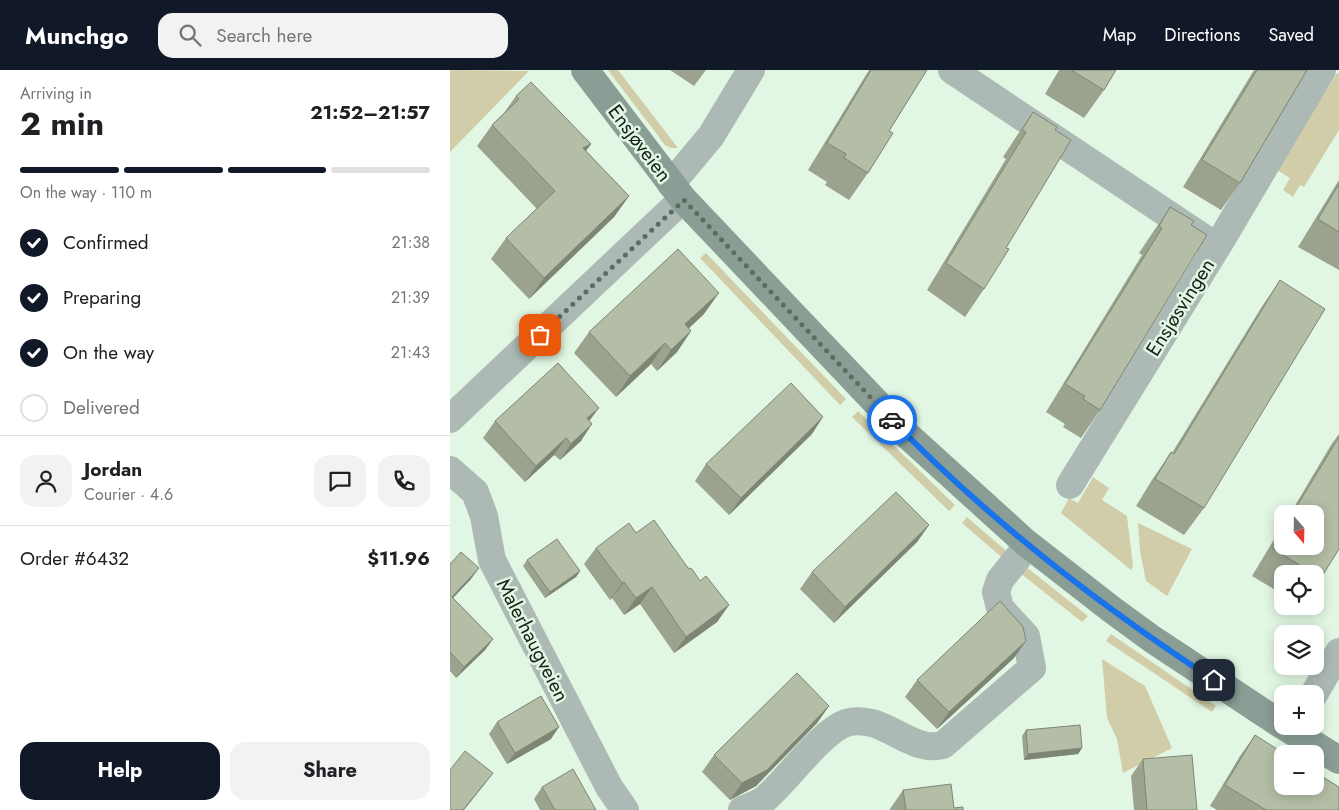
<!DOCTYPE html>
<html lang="en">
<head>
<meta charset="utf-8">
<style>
  :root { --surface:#fff; --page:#f2f2f2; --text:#202124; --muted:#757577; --line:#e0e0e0; --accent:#111827 }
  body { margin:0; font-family:Jost,sans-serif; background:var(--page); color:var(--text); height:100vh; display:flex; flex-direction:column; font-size:19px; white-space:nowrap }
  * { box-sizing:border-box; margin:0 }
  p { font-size:16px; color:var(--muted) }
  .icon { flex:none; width:28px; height:28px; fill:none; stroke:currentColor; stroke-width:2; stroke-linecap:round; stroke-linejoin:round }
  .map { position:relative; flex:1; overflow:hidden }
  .details { display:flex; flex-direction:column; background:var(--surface); width:450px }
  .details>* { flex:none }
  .needle { width:32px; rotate:160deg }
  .tools { position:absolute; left:824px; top:435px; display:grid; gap:10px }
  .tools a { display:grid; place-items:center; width:50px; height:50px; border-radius:10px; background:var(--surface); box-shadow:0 2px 12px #0003; font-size:25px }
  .pin { position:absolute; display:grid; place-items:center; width:42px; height:42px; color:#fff; margin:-21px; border-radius:10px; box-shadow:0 2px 8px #0006 }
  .courier { position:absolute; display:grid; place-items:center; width:50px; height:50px; margin:-25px; border:4px solid #1a73e8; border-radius:50%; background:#fff; color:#222; box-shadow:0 1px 6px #0007 }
  .head em { font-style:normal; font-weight:700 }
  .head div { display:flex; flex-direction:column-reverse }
  .head { display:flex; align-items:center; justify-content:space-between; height:85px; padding:0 20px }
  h1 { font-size:32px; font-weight:700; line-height:38px }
  .bar { display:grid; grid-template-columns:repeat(4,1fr); gap:8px 5px; align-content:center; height:60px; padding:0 20px }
  .bar i { height:6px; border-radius:4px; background:var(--line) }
  .bar .active { background:var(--accent) }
  .bar p { grid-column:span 4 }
  .line { display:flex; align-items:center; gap:12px; padding:0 20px; border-top:1px solid var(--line) }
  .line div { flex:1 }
  .round { display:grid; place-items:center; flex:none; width:52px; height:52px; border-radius:15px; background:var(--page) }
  ol { padding:0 20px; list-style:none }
  li { display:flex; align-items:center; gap:15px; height:55px }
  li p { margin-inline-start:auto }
  li .icon { padding:5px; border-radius:50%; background:var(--accent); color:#fff; stroke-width:4 }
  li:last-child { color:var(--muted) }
  li i { width:28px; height:28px; border:2px solid var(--line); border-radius:50% }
  .button { display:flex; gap:10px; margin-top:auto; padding:10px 20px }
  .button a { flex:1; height:58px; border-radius:15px; background:var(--accent); color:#fff; font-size:20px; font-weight:700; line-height:58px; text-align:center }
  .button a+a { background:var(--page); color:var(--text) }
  header { display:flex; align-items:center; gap:30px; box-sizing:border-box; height:70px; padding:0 25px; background:var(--accent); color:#fff }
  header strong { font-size:24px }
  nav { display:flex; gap:28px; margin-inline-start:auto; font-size:18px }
  .search { width:350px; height:45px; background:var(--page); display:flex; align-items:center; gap:12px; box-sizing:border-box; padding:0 18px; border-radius:15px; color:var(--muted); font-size:19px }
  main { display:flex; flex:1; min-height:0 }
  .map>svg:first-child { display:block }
  .green { fill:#d1cda8 }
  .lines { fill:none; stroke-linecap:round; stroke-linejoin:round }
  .street { stroke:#acb9b4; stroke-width:28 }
  .secondary { stroke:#8b9e96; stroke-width:28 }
  .wall { fill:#9ba38f }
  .shaded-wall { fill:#7e8574 }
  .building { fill:#b4bea6; stroke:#7e8574 }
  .done { stroke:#5e6b60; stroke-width:5; stroke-dasharray:0 9 }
  .route { stroke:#1a73e8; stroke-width:6 }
  .labels { text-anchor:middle; stroke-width:5; stroke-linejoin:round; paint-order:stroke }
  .street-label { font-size:20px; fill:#182019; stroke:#e1f7e3 }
</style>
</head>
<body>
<header>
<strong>Munchgo</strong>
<div class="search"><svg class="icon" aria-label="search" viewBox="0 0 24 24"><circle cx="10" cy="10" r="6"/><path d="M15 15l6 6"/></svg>Search here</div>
<nav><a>Map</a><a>Directions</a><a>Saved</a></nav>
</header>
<main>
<section class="details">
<div class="head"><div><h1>2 min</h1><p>Arriving in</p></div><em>21:52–21:57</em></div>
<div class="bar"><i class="active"></i><i class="active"></i><i class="active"></i><i></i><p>On the way · 110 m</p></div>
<ol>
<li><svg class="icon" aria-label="check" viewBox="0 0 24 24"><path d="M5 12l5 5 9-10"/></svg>Confirmed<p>21:38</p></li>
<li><svg class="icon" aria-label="check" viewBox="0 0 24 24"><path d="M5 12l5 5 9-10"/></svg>Preparing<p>21:39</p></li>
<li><svg class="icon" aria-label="check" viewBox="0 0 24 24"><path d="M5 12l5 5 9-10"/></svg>On the way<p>21:43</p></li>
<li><i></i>Delivered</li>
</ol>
<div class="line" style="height:90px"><a class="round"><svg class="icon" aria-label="person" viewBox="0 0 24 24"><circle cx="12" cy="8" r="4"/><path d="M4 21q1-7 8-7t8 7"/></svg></a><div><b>Jordan</b><p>Courier · 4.6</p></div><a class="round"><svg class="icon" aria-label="chat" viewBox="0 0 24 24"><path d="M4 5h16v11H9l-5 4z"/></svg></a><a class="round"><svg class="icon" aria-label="phone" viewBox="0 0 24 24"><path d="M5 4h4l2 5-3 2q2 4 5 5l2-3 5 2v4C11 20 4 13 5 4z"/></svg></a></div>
<div class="line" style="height:65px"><div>Order #6432</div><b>$11.96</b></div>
<div class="button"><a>Help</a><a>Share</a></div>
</section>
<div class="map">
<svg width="889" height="740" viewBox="0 0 889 740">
  <rect width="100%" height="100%" fill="#e1f7e3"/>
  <path class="green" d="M0,0l79,1 -79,81z
    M158,0h10l60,78h-7l-6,-3z
    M887,3l2,1v56l-35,57 -4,-2 -7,12 -10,-7 7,-12 -13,-8z
    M256,183l140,146 -6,6 -140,-147z
    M408,341l97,94 -6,6 -97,-94z
    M643,407l16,11 -7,12 25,16 6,50 -2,4 -70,-57 8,-15 9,5z
    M517,447l44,38 -5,6 -44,-38z
    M688,453l54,26 -25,47 -21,-15 -6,-30z
    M575,496l63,50 -6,6 -62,-49z
    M661,564l105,72 -4,6 -106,-71z
    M652,589l43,27 27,62 -49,25 -6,-34 -10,-21z"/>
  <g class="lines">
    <path class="street" d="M502,0l265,177 -147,238
      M221,114l40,-48 40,-66
      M767,177l105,-177
      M0,349l233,-220
      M0,400l25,22 9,24 8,44 117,227 16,23
      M864,624l25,-42
      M292,740c8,-4 18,-6 24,-12 21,-18 56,-67 80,-75 37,-11 63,31 97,22l89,-77 -6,-32 -26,-28 -4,-16 4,-12 28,-35"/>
    <path class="secondary" d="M135,0l98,129 224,236 118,107 86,67 41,30 130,86
      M834,656l55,34"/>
  </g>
  <path class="wall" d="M220,0h36l-12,16z
    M419,0h58l-38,61 -21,42 -19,27 -24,-15 2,-3 -19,-12z
    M609,0h57l-12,20 -20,28 -39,-24z
    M804,0h53l-67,113 -19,27 -38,-23z
    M66,26l75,48 -5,7 43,45 -15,21 -85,82 -38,-40 15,-21 31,-29 -60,-63 15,-21 12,-12z
    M583,42l22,18 -49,118 -22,41 -19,28 -38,-27 79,-131 -3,-2 11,-17z
    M889,110v90l-41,-23z
    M720,137l-70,203 -19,28 -18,-11 2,-3 -19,-12 96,-157 -3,-2 12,-18z
    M830,210l-76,228 -20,27 -48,-29 16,-26 19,-28 1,1 89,-145z
    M254,244l-15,14 2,3 -14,21 -20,19 -6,-7 -35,33 -42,-44 15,-21z
    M45,351h95l-9,20 -21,19 -6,-5 -29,27 -42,-44z
    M362,364l-83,81 -34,-34 11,-17z
    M889,364v115l-24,38v-13h-33v20l-30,-18 30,-50v20l33,-32h-25l41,-69z
    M479,455l-12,17 -83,81 -34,-34 12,-17z
    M186,463l52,35 12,13 29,24 -12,17 -43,31 -34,-49 -16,11 -12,-17 -2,2 -26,-36 12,-16z
    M77,490l53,11 -4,6 -31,21 -22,-32z
    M0,494l21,15 -18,19 40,41 -8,11 -29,28 -6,-7z
    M564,588l-77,71 -32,-32 12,-17z
    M379,636l-12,17 -61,63 -26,14 -28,-28 12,-17z
    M47,652l54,17 -44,25 -18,-30z
    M576,660l56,18 -4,6 -54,6 -2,-24z
    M805,665l84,75h-122l-7,-4 30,-50z
    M693,689l54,51h-63l-3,-34z
    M92,717l54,23h-56l-6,-11z
    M453,720l51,18 9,2h-73v-1z"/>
  <path class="shaded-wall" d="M141,74l-15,21 7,-17z
    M179,126l-15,21 -85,82 15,-21z
    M269,223l-15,21 -33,31 14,-21z
    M241,261l-14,21 -20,19 14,-21z
    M215,273l-14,21 -35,33 14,-21z
    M149,338l-12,16v-6z
    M373,347l-11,17 -83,81 12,-17z
    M142,354l-11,17 -21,19 11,-16z
    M116,368l-12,17 -29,27 11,-16z
    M479,455l-12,17 -83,81 11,-16z
    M29,498l-8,11 -21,22 2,-4z
    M130,501l-4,6 -31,21 5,-6z
    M174,512l-12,16 -2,2 12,-17z
    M202,517l-12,17 -16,11 12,-17z
    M279,535l-12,17 -43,31 12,-16z
    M43,569l-8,11 -29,28 8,-11z
    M576,571l-12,17 -77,71 12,-17z
    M379,636l-12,17 -61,63 -26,14 12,-17z
    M109,657l-8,12 -44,25 8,-11z
    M632,678l-4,6 -54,6 4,-6z
    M43,703l-9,12 -20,25h-1z"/>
  <path class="building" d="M421,0h56l-38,61 4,2 -25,40 -24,-15 2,-4 -19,-11z
    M621,0h45l-12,20z
    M807,0h50l-67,113 -38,-23z
    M81,12l60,62 -8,4 46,48 -85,82 -38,-40 49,-47 -63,-66 27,-26 -3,-3z
    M583,42l24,15 -2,3 16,10 -65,108 3,1 -25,40 -38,-26 80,-131 -4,-2z
    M889,114v48l-21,-13z
    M720,137l24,14 -3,4 16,10 -107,175 -17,-11 2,-3 -20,-12 97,-156 -3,-2z
    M228,179l41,44 -34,31 6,7 -20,19 -6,-7 -35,33 -41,-44z
    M830,210l45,29 -121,199 -49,-29 16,-27 3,2z
    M108,293l41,45 -12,10 5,6 -21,20 -5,-6 -30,28 -41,-45z
    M341,313l32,34 -82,81 -35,-34z
    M889,367v112l-18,29 -49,-30 10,-18v16h33v-32h-23z
    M446,422l33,33 -84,82 -33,-35z
    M204,450l34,48 4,1 8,12 6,-5 23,29 -43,32 -34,-50 -16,11 -12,-16 -2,1 -26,-35 33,-25 7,10z
    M107,469l23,32 -30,21 -23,-32z
    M11,482l18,16 -27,29 41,42 -29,28 -14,-15v-88z
    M550,531l23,26 3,14 -77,71 -32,-32z
    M347,603l32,33 -62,64 -25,13 -28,-28z
    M91,626l18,31 -44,26 -18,-31z
    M630,655l2,23 -54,6 -2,-24z
    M805,665l30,19h-3v32h33v-14l24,15v23h-73l-41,-25z
    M15,681l28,22 -30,37h-13v-40z
    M742,685l5,55h-50l-4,-51z
    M123,699l23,41h-41l-13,-23z
    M501,714l3,24 9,-1v3h-57l-3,-20z"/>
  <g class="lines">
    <path class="done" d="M90,265l144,-135 208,220"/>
    <path class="route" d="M442,350c95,98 207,185 322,260"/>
  </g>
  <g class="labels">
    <g class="street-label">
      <text transform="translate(190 73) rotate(53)" y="7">Ensjøveien</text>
      <text transform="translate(730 237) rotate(-58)" y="7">Ensjøsvingen</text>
      <text transform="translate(83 570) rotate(63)" y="7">Malerhaugveien</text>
    </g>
  </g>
</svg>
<div class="tools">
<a><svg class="needle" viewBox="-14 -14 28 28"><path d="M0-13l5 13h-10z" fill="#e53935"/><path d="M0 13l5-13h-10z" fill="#757577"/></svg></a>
<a><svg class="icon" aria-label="locate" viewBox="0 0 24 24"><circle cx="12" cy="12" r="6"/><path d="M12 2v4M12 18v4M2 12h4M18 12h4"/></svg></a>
<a><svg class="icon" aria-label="layers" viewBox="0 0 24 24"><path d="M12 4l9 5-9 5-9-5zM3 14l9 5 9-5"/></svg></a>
<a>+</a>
<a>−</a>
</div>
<div class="pin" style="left:90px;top:265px;background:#ea580c"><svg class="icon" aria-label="bag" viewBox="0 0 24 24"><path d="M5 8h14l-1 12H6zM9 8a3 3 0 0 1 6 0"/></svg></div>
<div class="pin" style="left:764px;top:610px;background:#1f2937"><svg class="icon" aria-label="home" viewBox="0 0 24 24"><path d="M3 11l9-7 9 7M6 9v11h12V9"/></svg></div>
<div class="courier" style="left:442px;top:350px"><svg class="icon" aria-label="car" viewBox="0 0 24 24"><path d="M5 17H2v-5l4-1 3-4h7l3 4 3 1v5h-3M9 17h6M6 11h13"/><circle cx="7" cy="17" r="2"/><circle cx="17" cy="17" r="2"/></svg></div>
</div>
</main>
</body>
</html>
